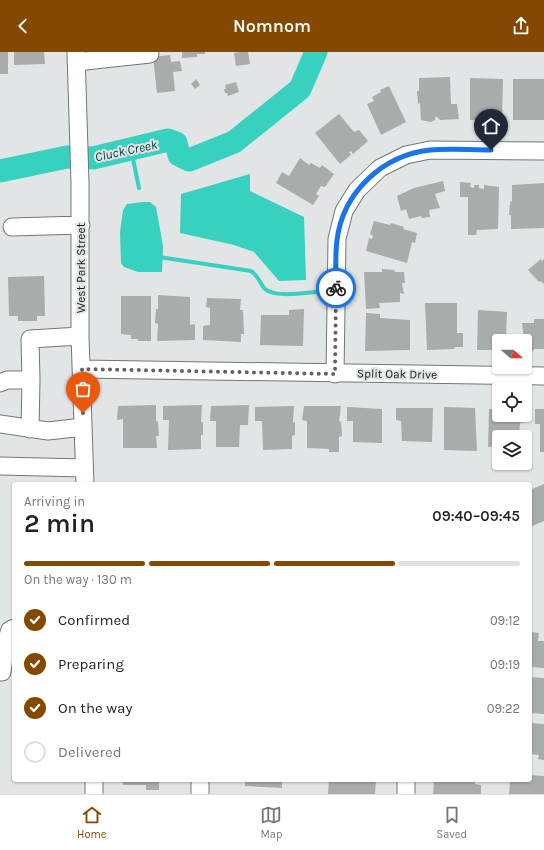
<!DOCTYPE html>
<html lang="en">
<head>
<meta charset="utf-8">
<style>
  :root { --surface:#fff; --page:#f2f2f2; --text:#222; --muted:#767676; --line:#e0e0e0; --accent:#844801 }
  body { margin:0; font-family:Karla,sans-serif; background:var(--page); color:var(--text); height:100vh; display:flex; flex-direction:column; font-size:15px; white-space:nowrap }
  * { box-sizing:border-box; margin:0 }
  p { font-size:13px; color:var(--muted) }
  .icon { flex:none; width:22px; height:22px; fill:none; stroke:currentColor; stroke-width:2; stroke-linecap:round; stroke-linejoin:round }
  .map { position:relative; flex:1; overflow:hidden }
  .details { position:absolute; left:12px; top:430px; width:520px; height:300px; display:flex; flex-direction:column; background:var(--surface); border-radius:4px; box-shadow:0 1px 3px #0004 }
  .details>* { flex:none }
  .needle { width:26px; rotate:110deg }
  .buttons { position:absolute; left:492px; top:282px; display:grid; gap:8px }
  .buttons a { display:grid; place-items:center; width:40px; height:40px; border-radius:4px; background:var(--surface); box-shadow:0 1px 3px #0004; font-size:20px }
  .pin { position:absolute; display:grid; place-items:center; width:34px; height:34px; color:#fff; margin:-41px -17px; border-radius:50% 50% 50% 0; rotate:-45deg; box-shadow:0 0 4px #0007 }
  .pin .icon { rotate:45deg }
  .courier { position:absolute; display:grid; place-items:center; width:40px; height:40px; margin:-20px; border:3px solid #1a73e8; border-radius:50%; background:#fff; color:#222; box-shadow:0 1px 5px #0007 }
  .overview em { font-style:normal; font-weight:600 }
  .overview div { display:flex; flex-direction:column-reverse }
  .overview { display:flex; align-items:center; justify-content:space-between; height:68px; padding:0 12px }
  h1 { font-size:26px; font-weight:600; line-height:30px }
  .bar { display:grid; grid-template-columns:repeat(4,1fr); gap:6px 4px; align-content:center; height:48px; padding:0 12px }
  .bar i { height:5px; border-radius:3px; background:var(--line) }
  .bar .active { background:var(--accent) }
  .bar p { grid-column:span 4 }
  ol { padding:0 12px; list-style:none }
  li { display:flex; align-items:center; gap:12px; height:44px }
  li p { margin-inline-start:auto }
  li .icon { padding:4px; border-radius:50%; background:var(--accent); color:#fff; stroke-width:4 }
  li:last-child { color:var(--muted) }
  li i { width:22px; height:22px; border:2px solid var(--line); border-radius:50% }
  header { display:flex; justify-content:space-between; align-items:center; height:52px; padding:0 12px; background:var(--accent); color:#fff; font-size:18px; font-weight:600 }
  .dock { display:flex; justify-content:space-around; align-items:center; height:56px; border-top:1px solid var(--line); background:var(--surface); font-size:11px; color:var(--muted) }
  .dock a { display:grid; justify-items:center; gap:2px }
  .dock .active { color:var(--accent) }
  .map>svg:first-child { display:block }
  .water { fill:#38d0bf }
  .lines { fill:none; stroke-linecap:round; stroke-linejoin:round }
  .stream { stroke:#38d0bf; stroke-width:4 }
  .river { stroke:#38d0bf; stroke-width:23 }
  .building { fill:#a8acab }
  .minor-casing { stroke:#727675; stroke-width:19 }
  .minor { stroke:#fff; stroke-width:17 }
  .done { stroke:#606262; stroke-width:4; stroke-dasharray:0 7.2 }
  .route { stroke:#1a73e8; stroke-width:5 }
  .labels { text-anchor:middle; stroke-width:4; stroke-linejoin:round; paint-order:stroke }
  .street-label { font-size:12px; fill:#1a1c1b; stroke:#e2e5e5 }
  .water-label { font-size:13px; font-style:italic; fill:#00433c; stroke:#e2e5e5 }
</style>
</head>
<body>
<header><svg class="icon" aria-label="back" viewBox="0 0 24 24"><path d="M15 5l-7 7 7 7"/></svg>Nomnom<svg class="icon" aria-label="share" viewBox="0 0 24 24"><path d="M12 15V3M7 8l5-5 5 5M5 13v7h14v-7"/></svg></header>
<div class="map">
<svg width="544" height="742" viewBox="0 0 544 742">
  <rect width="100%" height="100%" fill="#e2e5e5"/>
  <path class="water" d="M250,122v17l54,26 2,63 -27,1 -25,-29 -20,-7 -54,-12 1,-39z
    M143,150h7l6,5 7,39 -1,26h-24l-14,-5 -3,-4 -1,-31 3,-22 4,-6z"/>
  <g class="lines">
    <path class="stream" d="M131,97l8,39
      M159,205l92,14c7,4 8,11 13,17 8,10 40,5 52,4"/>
    <path class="river" d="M0,119l67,-14 26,1 75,-18 8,3 3,12 10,5 45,-18 66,-53 16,-37"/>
  </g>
  <path class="building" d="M0,0h8v22h-8z
    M14,0h30l1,12 -31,1z
    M182,0h23v2h-8v3l-15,1z
    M240,0h8l2,12 -14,2 -2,-13z
    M170,3l1,7 9,-1 2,10 -9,1 2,19 -18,2 -4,-36z
    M450,25l1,27h6l2,15 -19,1 -4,-4 -1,4 -4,2 -10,-2 -1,-17 -2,1 -1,-13h2v-13z
    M470,26l33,1 -1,42 -32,-1z
    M196,27l4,6 -5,4 -4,-5z
    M513,27h31v41h-31z
    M236,30l3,10 -11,4 -1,-3h-2l-1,-4h2l-1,-4z
    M389,34l17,36 -25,13 -14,-31 7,-3 -2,-4 9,-5 -1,-2z
    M339,62l15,18 5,-2 9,11 -15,13 -2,-3 -2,1 2,3 -11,9 -25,-31z
    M300,106l9,7 2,-2 9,5 2,-3 12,9 -9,13 -4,-1 -5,8 3,2 -6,9 -37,-22 6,-11 7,4z
    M443,129l2,10 -10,3 5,14 -11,2 1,7 -8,1 -1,-2 -12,3 -3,-10 -5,2 -4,-15 17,-8z
    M460,130l11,1 -1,4 4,1v-3h5v3l5,1v-4l15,2 -1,42 -21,1 -1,5h-8v-38h-8z
    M544,131v45l-33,1v-14h-2l1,-13 2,-1v-16z
    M374,169l16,4 1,-2 13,4 -1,2 14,4 -2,10 -3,-1 -5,21 -41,-12 3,-13 3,1 1,-3 -3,-2z
    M541,207l1,2 2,-2v25l-3,-3 -2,1 -11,-12z
    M382,217l12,1 1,2h9l1,11h-3l2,11 -4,-1v9l-21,1 1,5 -14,1 -2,-37h18z
    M44,224l1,40h-8v5h-19v-5h-9l-1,-39z
    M158,243l32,2v28l5,-1v16l-38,1 1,-17 -3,-1 1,-14h2z
    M121,244h30v45h-13v-2h-7v-4l-10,-1z
    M207,246l34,1 -1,11h3l1,24h-3v8l-38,-2v-14l7,-1v-17l-4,-1z
    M425,251h32v30h6v14h-8l-1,2 -27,1z
    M304,257l-1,37 -43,-1 1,-30h28v-5z
    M478,258l29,2 -1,25 7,-1v5h-14v9h-22z
    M366,261l14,1v4l30,2v30l-45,1z
    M534,267h10v30h-10l-1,2h-3l-1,-5 -4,1 -3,-24h12z
    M156,353v16l2,1 1,14h-3l1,12h-34v-29l-6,1 1,-14z
    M202,353l-1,17h2v13h-2v14l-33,1 1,-30h-6v-14z
    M249,353l-1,20h-8l-1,22h-23v-26h-6l1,-15z
    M294,354l-1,17 2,-1v13l-3,1v13l-29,1 -1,-29h-7v-14z
    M304,354h37l-2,15 2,1 1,14 -3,1v15h-10v-3l-22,-1v-27l-5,-1z
    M347,355l35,2v34l-29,-1v-21h-6z
    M444,355l31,1 2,43 -33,-1z
    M396,356h37l-1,34 -30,-1 -1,-20 -5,-1z
    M489,357h10v6h26v7l-5,1 -1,14h-20v9l-11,1z
    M535,357h9v43h-4v-28h-5z
    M544,432v37l-14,6v-37z
    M530,580l9,1 -1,8h6v27l-13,-1z
    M530,625l14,1v36l-14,-1z
    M530,671l14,1v36l-6,-1 1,-4 -9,-1z
    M530,723l14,1v18h-35l1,-14h20z
    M123,728h36v10h-13v-5h-23z
    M245,728h37v8l-37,-2z
    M329,728h47l-1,14h-47z
    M434,728h41v4l6,1v9h-48z"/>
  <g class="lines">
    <g class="minor-casing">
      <path id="minor" d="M76,0l4,131v153l5,148
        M76,10l74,-8
        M12,175l69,-2
        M82,317l462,7
        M335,322l2,-135 7,-28 13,-21 23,-22 26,-13 24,-5 114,1
        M31,328l-1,-41 50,-3
        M0,331l7,-3h24l-1,49
        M0,372l48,7 35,-4
        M0,414l84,2
        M0,620h2l4,-30 4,-12 4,-2
        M94,728v14
        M200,742v-14
        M406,742v-14"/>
    </g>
    <use href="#minor" class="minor"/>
  </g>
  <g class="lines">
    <path class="done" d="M83,361l-1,-44 253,5 1,-86"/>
    <path class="route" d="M336,236c0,-16 -1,-33 1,-48 6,-48 46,-85 93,-90 20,-2 41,0 61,0"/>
  </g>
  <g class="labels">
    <g class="street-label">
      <text transform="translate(81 216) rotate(-90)" y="4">West Park Street</text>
      <text transform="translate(397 322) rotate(1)" y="4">Split Oak Drive</text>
    </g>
    <g class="water-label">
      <text transform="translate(126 98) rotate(-12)" y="5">Cluck Creek</text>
    </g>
  </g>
</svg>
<div class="buttons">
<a><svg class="needle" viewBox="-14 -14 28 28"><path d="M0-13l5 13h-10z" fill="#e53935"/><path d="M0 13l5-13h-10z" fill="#767676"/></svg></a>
<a><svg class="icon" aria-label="locate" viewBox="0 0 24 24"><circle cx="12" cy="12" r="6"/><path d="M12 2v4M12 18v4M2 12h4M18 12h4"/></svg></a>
<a><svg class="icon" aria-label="layers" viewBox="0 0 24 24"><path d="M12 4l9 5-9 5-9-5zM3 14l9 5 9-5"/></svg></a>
</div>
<div class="pin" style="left:83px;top:361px;background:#ea580c"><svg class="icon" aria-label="bag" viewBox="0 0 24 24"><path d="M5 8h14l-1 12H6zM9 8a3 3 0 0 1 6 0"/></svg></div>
<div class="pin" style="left:491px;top:98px;background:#1f2937"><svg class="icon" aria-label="home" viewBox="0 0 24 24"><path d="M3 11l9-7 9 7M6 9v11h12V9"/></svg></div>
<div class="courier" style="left:336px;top:236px"><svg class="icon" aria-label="bike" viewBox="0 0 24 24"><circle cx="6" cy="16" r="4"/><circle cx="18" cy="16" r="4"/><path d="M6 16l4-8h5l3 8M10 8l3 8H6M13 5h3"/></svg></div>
<section class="details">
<div class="overview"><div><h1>2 min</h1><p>Arriving in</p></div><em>09:40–09:45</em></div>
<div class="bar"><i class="active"></i><i class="active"></i><i class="active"></i><i></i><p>On the way · 130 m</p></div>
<ol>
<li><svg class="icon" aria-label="check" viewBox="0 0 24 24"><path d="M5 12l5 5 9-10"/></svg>Confirmed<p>09:12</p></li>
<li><svg class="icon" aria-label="check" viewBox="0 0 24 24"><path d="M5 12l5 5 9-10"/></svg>Preparing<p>09:19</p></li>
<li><svg class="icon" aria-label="check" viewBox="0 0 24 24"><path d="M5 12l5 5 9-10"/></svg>On the way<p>09:22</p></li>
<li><i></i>Delivered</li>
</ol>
</section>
</div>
<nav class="dock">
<a class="active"><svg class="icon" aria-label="home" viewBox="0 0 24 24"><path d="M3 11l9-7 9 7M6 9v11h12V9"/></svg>Home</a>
<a><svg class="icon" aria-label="map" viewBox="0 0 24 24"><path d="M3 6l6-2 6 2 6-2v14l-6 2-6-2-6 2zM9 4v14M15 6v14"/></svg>Map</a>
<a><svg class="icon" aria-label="saved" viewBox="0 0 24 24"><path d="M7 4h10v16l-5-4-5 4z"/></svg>Saved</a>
</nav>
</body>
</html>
